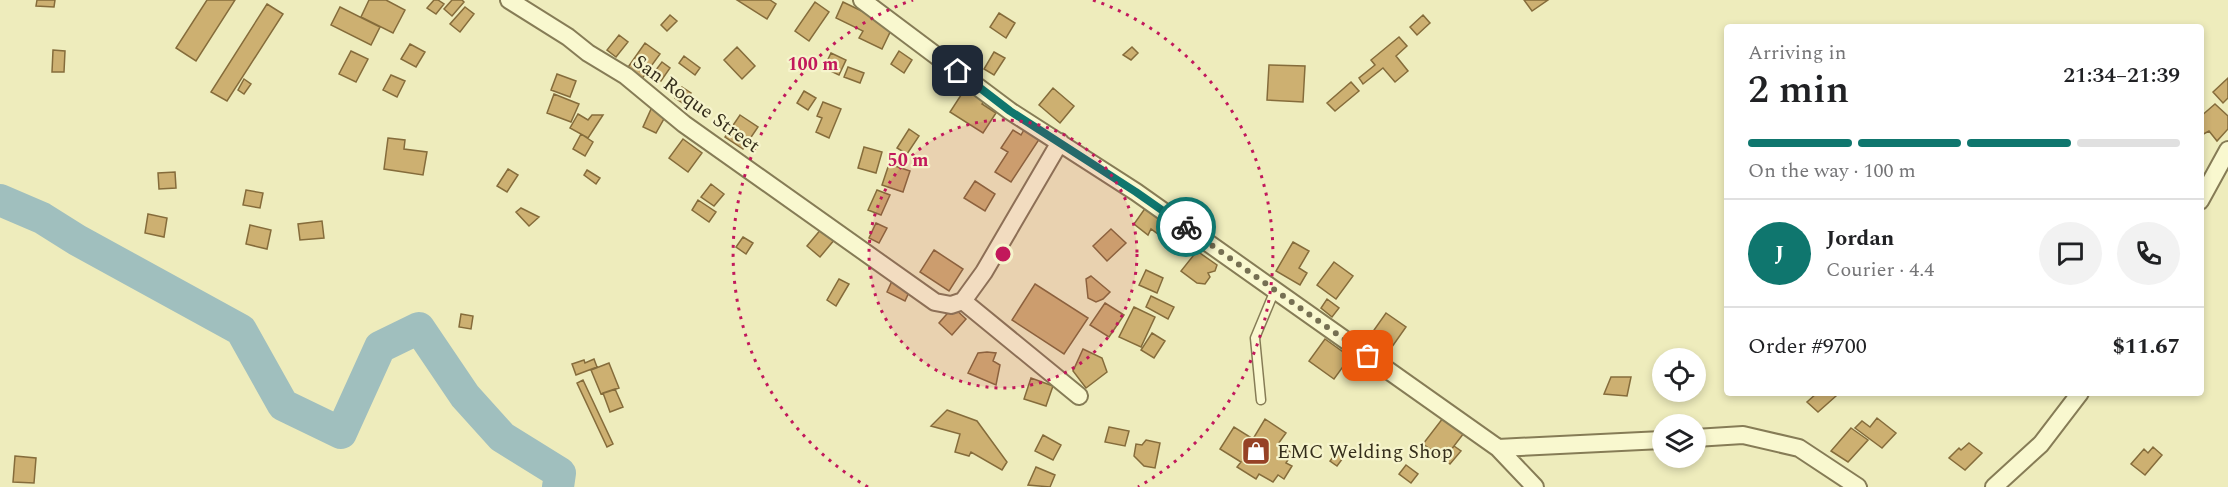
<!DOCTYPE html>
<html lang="en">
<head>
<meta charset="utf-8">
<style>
  :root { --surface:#fff; --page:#f2f2f2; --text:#202124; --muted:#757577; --line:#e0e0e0; --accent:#0f766e }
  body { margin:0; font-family:Spectral,serif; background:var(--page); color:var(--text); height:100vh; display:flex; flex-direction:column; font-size:22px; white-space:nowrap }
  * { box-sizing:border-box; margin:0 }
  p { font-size:20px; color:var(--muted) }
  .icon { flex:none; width:33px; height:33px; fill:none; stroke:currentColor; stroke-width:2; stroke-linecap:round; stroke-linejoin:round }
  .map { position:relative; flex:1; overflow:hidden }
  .side { position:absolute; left:1724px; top:24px; width:480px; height:372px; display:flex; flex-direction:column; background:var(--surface); border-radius:6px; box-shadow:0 3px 9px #0003 }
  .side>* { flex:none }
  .buttons { position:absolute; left:1652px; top:348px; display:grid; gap:12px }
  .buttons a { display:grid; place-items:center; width:54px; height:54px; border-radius:50%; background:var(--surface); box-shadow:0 3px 9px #0003; font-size:30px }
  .pin { position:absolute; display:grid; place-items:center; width:51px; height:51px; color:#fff; margin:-26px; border-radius:12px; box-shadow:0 3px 9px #0006 }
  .courier { position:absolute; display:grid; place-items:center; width:60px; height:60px; margin:-30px; border:4px solid #0f766e; border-radius:50%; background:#fff; color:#222; box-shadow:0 2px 8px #0007 }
  .head em { font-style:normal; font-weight:600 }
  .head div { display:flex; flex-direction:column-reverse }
  .head { display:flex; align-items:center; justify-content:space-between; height:102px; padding:0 24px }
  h1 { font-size:39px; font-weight:600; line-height:45px }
  .bar { display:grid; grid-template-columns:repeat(4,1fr); gap:9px 6px; align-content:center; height:72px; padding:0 24px }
  .bar i { height:8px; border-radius:4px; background:var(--line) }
  .bar .active { background:var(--accent) }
  .bar p { grid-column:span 4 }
  .line { display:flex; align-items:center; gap:15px; padding:0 24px; border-top:2px solid var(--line) }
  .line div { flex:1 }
  .round { display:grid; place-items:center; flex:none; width:63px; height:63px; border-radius:32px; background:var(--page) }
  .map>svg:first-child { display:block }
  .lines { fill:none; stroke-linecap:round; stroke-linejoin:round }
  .river { stroke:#a0bfbe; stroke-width:32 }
  .building { fill:#cdb071; stroke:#856c3b; stroke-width:1.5 }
  .lane-casing { stroke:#867c56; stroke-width:11 }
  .street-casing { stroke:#867c56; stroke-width:20 }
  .lane { stroke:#f9f8cf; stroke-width:8 }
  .street { stroke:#f9f8cf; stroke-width:16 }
  .done { stroke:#767053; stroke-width:6; stroke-dasharray:0 10.8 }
  .route { stroke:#0f766e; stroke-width:8 }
  .ring { fill:none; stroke:#c2185b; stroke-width:3; stroke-dasharray:3 6 }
  .labels { text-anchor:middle; stroke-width:4.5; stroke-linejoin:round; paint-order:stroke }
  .street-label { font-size:20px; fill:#352e1b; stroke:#f6f4cc }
  .poi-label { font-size:20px; fill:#352e1b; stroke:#f6f4cc; text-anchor:start }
  .centre { fill:#c2185b; stroke:#f6f4cc; stroke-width:3 }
  .ring-label { font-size:18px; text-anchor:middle; font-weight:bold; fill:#c2185b; stroke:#f6f4cc; stroke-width:4.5; stroke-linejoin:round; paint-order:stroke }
</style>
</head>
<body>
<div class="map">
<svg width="2228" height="487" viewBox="0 0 2228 487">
  <rect width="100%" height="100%" fill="#eeecbc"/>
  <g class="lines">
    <path class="river" d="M0,200l42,18 35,22 164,90 42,75 58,28 39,-86 39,-19 46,68 37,41 58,36 -2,14"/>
  </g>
  <path class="building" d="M37,0h18l-1,7 -18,-1z
    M207,0h28l-39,61 -20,-13z
    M369,0h17l19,10 -12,23 -32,-16z
    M434,0h4l6,4 -8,10 -9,-6z
    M452,0h10l2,2 -12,14 -8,-7z
    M737,0h33l6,4 -9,15z
    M1524,0h24l-16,11z
    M815,2l14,10 -20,29 -14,-10z
    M843,2l50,24 -11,23 -23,-11 4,-7 -27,-13z
    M267,4l16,10 -56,87 -16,-9z
    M340,7l40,20 -9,18 -40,-20z
    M465,7l9,7 -14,18 -10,-8z
    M999,13l16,10 -9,15 -16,-11z
    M670,15l7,6 -10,10 -6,-6z
    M1423,15l7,8 -13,12 -7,-8z
    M619,35l9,7 -12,15 -9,-7z
    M1399,37l8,9 -11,10 12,15 -13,11 -12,-14 -20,16 -4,-6 16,-13 -4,-5z
    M645,43l15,11 -19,26 -15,-10z
    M410,44l15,8 -9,15 -15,-8z
    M737,47l18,19 -13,13 -18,-19z
    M1132,47l6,6 -7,7 -8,-5z
    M53,50l12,1 -1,21h-12z
    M351,51l17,8 -12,23 -17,-8z
    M899,51l13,9 -8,13 -13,-9z
    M994,52l11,6 -11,17 -10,-6z
    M831,53l15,7 -7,15 -15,-7z
    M684,56l16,12 -5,7 -16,-12z
    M662,62l8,6 -9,13 -9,-6z
    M1269,65l36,1 -2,36 -36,-2z
    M848,67l16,6 -4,10 -16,-6z
    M557,74l19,7 -6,16 -19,-7z
    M391,75l14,6 -8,16 -14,-7z
    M2228,78v20l-5,5 -10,-11z
    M244,79l7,5 -7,10 -6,-4z
    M1351,82l8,9 -24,20 -8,-8z
    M682,87l9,6 -7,11 -9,-6z
    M1053,88l21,18 -14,17 -21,-18z
    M972,89l14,9 -4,6 14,9 -13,20 -33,-21 13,-20 5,3z
    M804,91l12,7 -8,12 -11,-7z
    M554,94l25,10 -8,18 -24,-9z
    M823,102l18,7 -12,29 -13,-6 6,-14 -5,-2z
    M2215,104l13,12v13l-11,12 -8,-10 -9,5v-19z
    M652,107l13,10 -9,16 -13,-6z
    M578,114l10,6 4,-5h11l-15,23 -18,-10z
    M740,115l18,12 -15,22 -18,-12z
    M1025,128l15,10 -29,44 -16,-10 13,-20 -7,-4 12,-18 8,5z
    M909,129l10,7 -12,18 -10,-6z
    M581,134l12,8 -8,14 -12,-7z
    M388,138l17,2 -1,9 23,3 -4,23 -39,-6z
    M683,139l19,14 -14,19 -19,-14z
    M864,147l18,5 -6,21 -18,-5z
    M889,164l21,7 -7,21 -21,-7z
    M508,169l10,6 -11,17 -10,-6z
    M587,170l13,8 -4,6 -12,-9z
    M175,172l1,16 -17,1 -1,-16z
    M975,181l20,13 -10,17 -21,-13z
    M711,184l13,10 -10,12 -13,-9z
    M246,190l17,3 -3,15 -17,-3z
    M877,190l13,5 -9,20 -13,-5z
    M698,200l18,12 -7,10 -17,-12z
    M1146,207l41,31 -9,11 -27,-20 -3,6 -14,-11z
    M521,208l18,9 -10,9 -13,-14z
    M148,214l19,4 -3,19 -19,-4z
    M322,221l2,17 -24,2 -2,-16z
    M876,223l11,5 -8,15 -10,-5z
    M250,225l21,5 -4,19 -21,-5z
    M822,228l13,11 -15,18 -13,-11z
    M1111,229l15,14 -19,18 -14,-15z
    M743,237l10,6 -7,11 -10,-7z
    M1293,242l16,9 -10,17 8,5 -7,12 -24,-14z
    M934,250l29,19 -14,22 -29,-19z
    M1197,251l20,14 -2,6 -7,2 2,4 -5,7 -8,-1 -16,-12z
    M1334,262l19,14 -17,23 -19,-14z
    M1146,270l17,8 -6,15 -18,-8z
    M1091,276l19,16 -7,7 -7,3 -8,-4 -2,-19z
    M839,279l10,5 -13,22 -9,-6z
    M892,281l18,9 -5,11 -18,-9z
    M1035,284l53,34 -24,36 -52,-34z
    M1151,296l23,11 -6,12 -22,-12z
    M1327,299l12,9 -7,9 -11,-9z
    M1105,303l19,12 -15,22 -19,-12z
    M953,307l13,12 -14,16 -13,-12z
    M1134,307l21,10 -14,30 -22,-10z
    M1386,313l20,14 -19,27 -20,-14z
    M461,314l12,2 -2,13 -12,-2z
    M1152,333l13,8 -11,17 -13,-8z
    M1325,339l25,18 -16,22 -25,-18z
    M1083,349l19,9 5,14 -21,16 -13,-17z
    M987,352l9,1 -3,8 7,4 -4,20 -28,-12 10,-20z
    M594,359l3,8 -21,8 -4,-11 12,-4 1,3z
    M609,363l10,25 -18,6 -10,-24z
    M1611,377h20l-4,19 -23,-2z
    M1031,378l22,8 -7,20 -22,-7z
    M583,380l30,64 -6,3 -30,-64z
    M615,389l8,18 -13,5 -7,-19z
    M1817,393h16l3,3 -18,16 -11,-10z
    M947,410l30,11 30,41 -5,8 -31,-18 -2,4 -14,-4 5,-18 -29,-8z
    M1443,418l21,15 -20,26 -21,-15z
    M1877,418l19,15 -14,15 -27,-20 7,-7 8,6z
    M1265,419l21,14 -8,11 14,9 -6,10 6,3 -8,13 -6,-4 -5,7 -14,-8 -3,5 -19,-12 4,-5 -21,-13 14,-22 19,12z
    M1109,427l20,4 -4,15 -20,-4z
    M1851,428l17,12 -20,22 -17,-11z
    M1043,435l18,10 -8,15 -18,-9z
    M1146,440l14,3 -5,25 -11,-2 -10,-10 2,-12 6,1z
    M1969,443l13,10 -17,17 -16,-12 10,-10 2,2z
    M1454,446l7,5 -11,13 -6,-5z
    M2153,447l9,8 -17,20 -14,-11 13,-15 4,4z
    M1336,453l7,5 -6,8 -7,-5z
    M15,456l21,2 -2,25 -21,-1z
    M1406,465l12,9 -7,9 -12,-9z
    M1036,467l19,8 -5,12 -22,-2z"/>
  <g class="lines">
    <g class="lane-casing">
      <path id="lane" d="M1261,400l-6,-62 20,-48"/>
    </g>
    <g class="street-casing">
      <path id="street" d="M509,0l59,37 20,16 38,23 58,48 251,178 16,3 12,-4 21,-29 76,-130
        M862,0l148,111 126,81 362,256 37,39
        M2200,201l28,-51
        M963,301l116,95
        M1695,438l48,-3 56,13 59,39
        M1498,448l164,-8
        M1994,487l47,-43 39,-51"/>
    </g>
    <use href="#lane" class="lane"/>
    <use href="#street" class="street"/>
  </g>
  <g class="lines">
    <path class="done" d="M1186,227l182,129"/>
    <path class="route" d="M958,71l52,40 126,81 50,35"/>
  </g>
  <circle cx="1003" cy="254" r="134" fill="#c2185b" fill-opacity=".12"/>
  <g class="ring">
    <circle cx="1003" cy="254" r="134"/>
    <path d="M868 487A269 269 0 0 1 913 0M1093 0A269 269 0 0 1 1138 487"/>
  </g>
  <defs>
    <g id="shop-square" transform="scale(1.5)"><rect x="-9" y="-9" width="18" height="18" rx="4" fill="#964225" stroke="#f6f4cc"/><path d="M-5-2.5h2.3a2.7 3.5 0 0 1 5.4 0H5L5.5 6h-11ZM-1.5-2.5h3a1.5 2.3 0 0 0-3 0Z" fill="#fff"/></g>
  </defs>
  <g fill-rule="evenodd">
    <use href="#shop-square" x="1256" y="451"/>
  </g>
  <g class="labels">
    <g class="street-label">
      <text transform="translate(697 103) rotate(36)" y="7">San Roque Street</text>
    </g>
    <g class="poi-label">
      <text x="1277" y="458">EMC Welding Shop</text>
    </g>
  </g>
  <circle cx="1003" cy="254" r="9" class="centre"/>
  <g class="ring-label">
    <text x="813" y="70">100 m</text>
    <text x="908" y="166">50 m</text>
  </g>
</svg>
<div class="buttons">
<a><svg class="icon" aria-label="locate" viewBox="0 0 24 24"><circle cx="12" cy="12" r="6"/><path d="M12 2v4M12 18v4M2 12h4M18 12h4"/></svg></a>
<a><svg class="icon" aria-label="layers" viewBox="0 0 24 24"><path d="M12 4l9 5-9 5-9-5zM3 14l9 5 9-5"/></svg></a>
</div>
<div class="pin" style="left:1368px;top:356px;background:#ea580c"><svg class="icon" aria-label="bag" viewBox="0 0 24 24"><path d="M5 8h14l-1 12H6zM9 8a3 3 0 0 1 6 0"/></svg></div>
<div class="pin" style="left:958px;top:71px;background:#1f2937"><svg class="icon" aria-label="home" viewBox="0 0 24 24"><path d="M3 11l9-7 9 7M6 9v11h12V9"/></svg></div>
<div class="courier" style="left:1186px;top:227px"><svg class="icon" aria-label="bike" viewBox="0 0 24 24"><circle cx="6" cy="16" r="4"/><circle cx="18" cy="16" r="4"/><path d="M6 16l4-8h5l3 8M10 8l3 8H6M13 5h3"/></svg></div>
<section class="side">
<div class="head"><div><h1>2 min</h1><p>Arriving in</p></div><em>21:34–21:39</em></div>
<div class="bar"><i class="active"></i><i class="active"></i><i class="active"></i><i></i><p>On the way · 100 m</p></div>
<div class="line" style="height:108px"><b class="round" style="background:var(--accent);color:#fff">J</b><div><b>Jordan</b><p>Courier · 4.4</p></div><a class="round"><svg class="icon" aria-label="chat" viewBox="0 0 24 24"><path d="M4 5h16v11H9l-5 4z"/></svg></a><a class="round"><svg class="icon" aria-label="phone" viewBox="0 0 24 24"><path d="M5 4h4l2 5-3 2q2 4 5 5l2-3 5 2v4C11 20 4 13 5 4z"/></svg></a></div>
<div class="line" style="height:78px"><div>Order #9700</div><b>$11.67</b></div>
</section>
</div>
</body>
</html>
